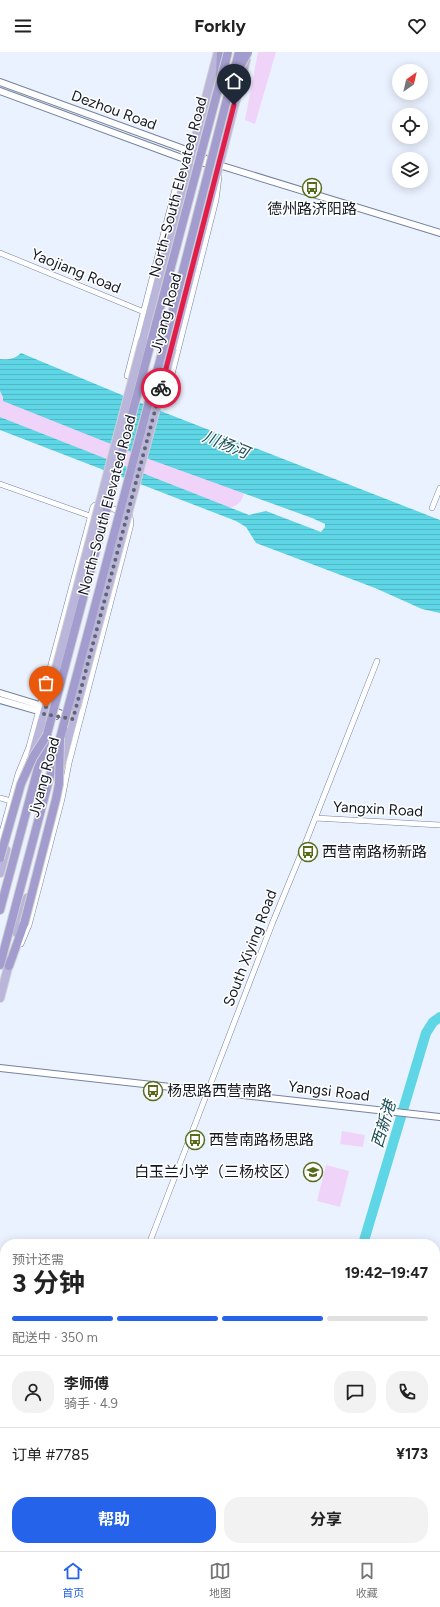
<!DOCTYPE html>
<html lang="zh">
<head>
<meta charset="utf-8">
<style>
  :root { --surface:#fff; --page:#f2f2f2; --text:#222; --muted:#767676; --line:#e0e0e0; --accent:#2563eb }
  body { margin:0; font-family:Figtree,"Noto Sans SC",sans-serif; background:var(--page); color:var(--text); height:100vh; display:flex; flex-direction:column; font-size:15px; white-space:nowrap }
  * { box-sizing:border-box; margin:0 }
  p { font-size:13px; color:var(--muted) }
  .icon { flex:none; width:22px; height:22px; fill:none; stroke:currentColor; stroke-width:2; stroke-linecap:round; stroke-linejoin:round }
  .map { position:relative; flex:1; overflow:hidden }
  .sheet { position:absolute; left:0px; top:1187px; width:440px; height:312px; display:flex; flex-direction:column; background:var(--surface); border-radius:16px 16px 0 0; box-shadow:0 2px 10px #0003 }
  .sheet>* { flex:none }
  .needle { width:26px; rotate:34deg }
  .tools { position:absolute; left:392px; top:12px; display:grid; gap:8px }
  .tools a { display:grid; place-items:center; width:36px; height:36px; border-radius:50%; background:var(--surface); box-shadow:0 2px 10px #0003; font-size:20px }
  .pin { position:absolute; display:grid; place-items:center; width:34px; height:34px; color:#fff; margin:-41px -17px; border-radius:50% 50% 50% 0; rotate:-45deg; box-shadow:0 0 4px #0007 }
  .pin .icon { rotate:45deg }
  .courier { position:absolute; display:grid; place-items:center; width:40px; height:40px; margin:-20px; border:3px solid #e11d48; border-radius:50%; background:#fff; color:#222; box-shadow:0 1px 5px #0007 }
  .summary em { font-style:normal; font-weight:700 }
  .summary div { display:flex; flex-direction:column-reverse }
  .summary { display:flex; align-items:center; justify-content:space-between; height:68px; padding:0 12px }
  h1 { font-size:26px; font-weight:700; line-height:30px }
  .bar { display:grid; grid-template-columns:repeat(4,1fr); gap:6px 4px; align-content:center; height:48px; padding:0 12px }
  .bar i { height:5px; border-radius:3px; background:var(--line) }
  .bar .active { background:var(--accent) }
  .bar p { grid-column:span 4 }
  .line { display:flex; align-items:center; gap:10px; padding:0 12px; border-top:1px solid var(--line) }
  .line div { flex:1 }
  .round { display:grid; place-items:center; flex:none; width:42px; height:42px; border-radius:16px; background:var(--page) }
  .primary-button { display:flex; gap:8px; margin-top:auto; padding:8px 12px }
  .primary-button a { flex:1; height:46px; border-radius:16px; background:var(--accent); color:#fff; font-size:16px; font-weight:700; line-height:46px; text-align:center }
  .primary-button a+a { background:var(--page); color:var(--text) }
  header { display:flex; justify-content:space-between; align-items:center; height:52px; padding:0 12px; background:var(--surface); font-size:18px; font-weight:700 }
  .tab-bar { display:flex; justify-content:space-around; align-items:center; height:56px; border-top:1px solid var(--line); background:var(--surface); font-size:11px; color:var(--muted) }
  .tab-bar a { display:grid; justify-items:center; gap:2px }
  .tab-bar .active { color:var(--accent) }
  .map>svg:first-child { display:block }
  .park { fill:#f0d3f9 }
  .water { fill:url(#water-rules) }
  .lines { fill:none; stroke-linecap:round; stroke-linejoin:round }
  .river { stroke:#5ed6e5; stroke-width:10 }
  .minor-casing { stroke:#74839f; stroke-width:6 }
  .tertiary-casing { stroke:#74839f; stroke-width:8 }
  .secondary-casing { stroke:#74839f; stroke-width:8 }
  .primary-casing { stroke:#d0d1d3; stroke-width:10 }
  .trunk-casing { stroke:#d0d1d3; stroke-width:10 }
  .minor { stroke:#fff; stroke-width:5 }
  .tertiary { stroke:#fff; stroke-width:6 }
  .secondary { stroke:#dcdaec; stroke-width:7 }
  .primary { stroke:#bab5da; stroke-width:8 }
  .trunk { stroke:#a39cce; stroke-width:8 }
  .primary-bridge-casing { stroke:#d0d1d3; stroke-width:10; stroke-linecap:butt }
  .trunk-bridge-casing { stroke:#d0d1d3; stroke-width:10; stroke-linecap:butt }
  .primary-bridge { stroke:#bab5da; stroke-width:8 }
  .trunk-bridge { stroke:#a39cce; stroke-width:8 }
  .done { stroke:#5f6570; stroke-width:4; stroke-dasharray:0 7.2 }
  .route { stroke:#e11d48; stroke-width:5 }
  .labels { text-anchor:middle; stroke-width:3; stroke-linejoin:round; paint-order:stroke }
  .street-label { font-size:15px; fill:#131923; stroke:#fff }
  .poi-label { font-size:15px; fill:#131923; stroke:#fff; text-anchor:start }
  .water-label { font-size:16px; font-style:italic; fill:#1b4f56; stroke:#fff }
</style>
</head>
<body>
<header><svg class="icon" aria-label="menu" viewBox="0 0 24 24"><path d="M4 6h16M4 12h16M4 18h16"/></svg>Forkly<svg class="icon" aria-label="heart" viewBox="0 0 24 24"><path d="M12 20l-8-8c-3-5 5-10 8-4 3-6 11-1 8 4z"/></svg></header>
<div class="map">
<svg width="440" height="1499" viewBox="0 0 440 1499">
  <defs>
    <pattern id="water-rules" width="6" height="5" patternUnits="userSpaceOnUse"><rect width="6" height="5" fill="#5ed6e5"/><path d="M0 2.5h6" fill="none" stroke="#51b7c4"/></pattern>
  </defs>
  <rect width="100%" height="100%" fill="#ebf2ff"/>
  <path class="park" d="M258,0h18l-21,72 -10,-4z
    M0,339l3,6 241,96c-2,9 -7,13 -15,15l-229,-91z
    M342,1079l23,4 -2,12 -23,-3z
    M326,1113l23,6 -9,36 -23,-6z"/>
  <path class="water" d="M21,301l137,57 282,110v93l-18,-4 -47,-21 -119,-45 -10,-16 -10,-6 -236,-91v-13l249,98 17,-4 55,21 4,-5v-3l-13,-6 -166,-60 -143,-57v-4l-3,-6v-32c8,1 15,0 21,-6z"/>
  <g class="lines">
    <path class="river" d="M363,1192l63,-211 7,-11 7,-5"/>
    <g class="minor-casing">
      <path id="minor" d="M186,116l-11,21 -48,187 32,11h6l5,-5 46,-182 3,-23
        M0,201l144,59
        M0,432l90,32
        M432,456l8,-20
        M0,746l11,3
        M315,766l125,7
        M0,787l18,-65 11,-27 64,-240 2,-2h4l28,8 3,3 1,8 -62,239 -7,36 -33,126 -8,19
        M149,1192l123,-320 31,-75 74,-188
        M435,1293l5,1
        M269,1494l19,5
        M31,1499l2,-5"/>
    </g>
    <g class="tertiary-casing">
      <path id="tertiary" d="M0,30l192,70 20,10
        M0,39l190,70 29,4 221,68
        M0,641l46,14 22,10
        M0,648l56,16
        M0,1016l440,49"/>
    </g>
    <g class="secondary-casing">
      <path id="secondary" d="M435,1251l5,-9
        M305,1499l2,-5"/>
    </g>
    <g class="primary-casing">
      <path id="primary" d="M143,288l75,-288
        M172,296l74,-288
        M32,704l16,-57
        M61,713l15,-57
        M0,821l6,-23
        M17,881l10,-35
        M0,946l10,-38"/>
    </g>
    <g class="trunk-casing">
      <path id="trunk" d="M220,23l1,-23
        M0,858l50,-187
        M0,913l63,-238
        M9,914l15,-42"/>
    </g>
    <use href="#minor" class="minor"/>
    <use href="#tertiary" class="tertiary"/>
    <use href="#secondary" class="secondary"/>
    <use href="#primary" class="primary"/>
    <use href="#trunk" class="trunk"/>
    <g class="primary-bridge-casing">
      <path id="primary-bridge" d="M48,647l95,-359
        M76,656l96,-360"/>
    </g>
    <g class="trunk-bridge-casing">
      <path id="trunk-bridge" d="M236,22l12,-22
        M50,671l178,-671
        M63,675l101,-382 75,-293
        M0,806l21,-74 12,-27 14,-22
        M24,872l32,-125 3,-15 1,-46"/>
    </g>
    <use href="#primary-bridge" class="primary-bridge"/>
    <use href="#trunk-bridge" class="trunk-bridge"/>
  </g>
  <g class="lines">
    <path class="done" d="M46,655l-2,7 29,5 88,-331"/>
    <path class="route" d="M161,336l73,-283"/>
  </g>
  <defs>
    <g id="bus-ring" transform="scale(1)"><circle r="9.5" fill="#fff" stroke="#566c1b" stroke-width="1.5"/><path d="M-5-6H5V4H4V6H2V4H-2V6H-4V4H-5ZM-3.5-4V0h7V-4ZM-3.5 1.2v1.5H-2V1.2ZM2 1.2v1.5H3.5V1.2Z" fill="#566c1b"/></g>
    <g id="school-ring" transform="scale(1)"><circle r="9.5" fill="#fff" stroke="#566c1b" stroke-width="1.5"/><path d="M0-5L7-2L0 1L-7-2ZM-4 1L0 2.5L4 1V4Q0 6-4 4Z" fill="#566c1b"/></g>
  </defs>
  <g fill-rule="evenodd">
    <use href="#bus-ring" x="312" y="136"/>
    <use href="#bus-ring" x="308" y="800"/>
    <use href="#bus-ring" x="153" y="1039"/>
    <use href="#bus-ring" x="195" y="1088"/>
    <use href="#school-ring" x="313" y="1120"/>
  </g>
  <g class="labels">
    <g class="street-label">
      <text transform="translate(114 58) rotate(20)" y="5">Dezhou Road</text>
      <text transform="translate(178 135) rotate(-75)" y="5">North-South Elevated Road</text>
      <text transform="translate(76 219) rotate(22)" y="5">Yaojiang Road</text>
      <text transform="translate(166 261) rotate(-75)" y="5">Jiyang Road</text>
      <text transform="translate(107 453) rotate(-75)" y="5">North-South Elevated Road</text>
      <text transform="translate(44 725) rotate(-75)" y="5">Jiyang Road</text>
      <text transform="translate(378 757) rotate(3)" y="5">Yangxin Road</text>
      <text transform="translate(250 896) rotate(-69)" y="5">South Xiying Road</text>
      <text transform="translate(329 1039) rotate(7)" y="5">Yangsi Road</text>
    </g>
    <g class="poi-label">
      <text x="312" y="162" text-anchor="middle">德州路济阳路</text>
      <text x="322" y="805">西营南路杨新路</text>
      <text x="167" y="1044">杨思路西营南路</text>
      <text x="209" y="1093">西营南路杨思路</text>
      <text x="299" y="1125" text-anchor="end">白玉兰小学（三杨校区）</text>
    </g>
    <g class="water-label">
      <text transform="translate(226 392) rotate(22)" y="6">川杨河</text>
      <text transform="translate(383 1072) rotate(-73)" y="6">西新港</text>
    </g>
  </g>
</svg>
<div class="tools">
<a><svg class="needle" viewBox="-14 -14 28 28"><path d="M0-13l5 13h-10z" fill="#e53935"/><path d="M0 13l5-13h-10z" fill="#767676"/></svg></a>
<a><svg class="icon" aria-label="locate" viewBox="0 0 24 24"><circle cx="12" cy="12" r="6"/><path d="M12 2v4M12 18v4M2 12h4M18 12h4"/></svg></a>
<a><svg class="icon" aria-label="layers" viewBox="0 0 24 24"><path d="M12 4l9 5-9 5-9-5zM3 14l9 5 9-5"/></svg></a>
</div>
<div class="pin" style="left:46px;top:655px;background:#ea580c"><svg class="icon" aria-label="bag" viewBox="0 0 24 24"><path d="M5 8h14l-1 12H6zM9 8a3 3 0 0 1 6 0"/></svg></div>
<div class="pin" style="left:234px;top:53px;background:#1f2937"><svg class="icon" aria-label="home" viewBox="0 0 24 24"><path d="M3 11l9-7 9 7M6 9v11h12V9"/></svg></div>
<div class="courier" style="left:161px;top:336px"><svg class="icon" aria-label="bike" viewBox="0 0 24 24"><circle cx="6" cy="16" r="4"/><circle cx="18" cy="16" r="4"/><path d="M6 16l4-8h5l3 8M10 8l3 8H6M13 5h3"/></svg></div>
<section class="sheet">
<div class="summary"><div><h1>3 分钟</h1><p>预计还需</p></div><em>19:42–19:47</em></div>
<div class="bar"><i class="active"></i><i class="active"></i><i class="active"></i><i></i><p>配送中 · 350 m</p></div>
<div class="line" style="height:72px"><a class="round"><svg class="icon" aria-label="person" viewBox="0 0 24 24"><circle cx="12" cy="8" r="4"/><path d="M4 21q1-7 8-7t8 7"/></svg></a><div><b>李师傅</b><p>骑手 · 4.9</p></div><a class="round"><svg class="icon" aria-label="chat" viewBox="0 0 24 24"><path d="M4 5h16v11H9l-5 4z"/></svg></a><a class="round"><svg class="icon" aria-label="phone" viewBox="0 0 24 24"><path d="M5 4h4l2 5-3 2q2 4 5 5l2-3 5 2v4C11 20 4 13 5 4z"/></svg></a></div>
<div class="line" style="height:52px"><div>订单 #7785</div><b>¥173</b></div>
<div class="primary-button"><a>帮助</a><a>分享</a></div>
</section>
</div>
<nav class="tab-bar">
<a class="active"><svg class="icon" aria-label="home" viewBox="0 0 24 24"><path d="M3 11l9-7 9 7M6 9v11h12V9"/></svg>首页</a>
<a><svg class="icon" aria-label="map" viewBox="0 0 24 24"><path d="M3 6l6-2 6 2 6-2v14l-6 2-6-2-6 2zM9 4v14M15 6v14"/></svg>地图</a>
<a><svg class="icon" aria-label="saved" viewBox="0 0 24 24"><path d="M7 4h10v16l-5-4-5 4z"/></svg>收藏</a>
</nav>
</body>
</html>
